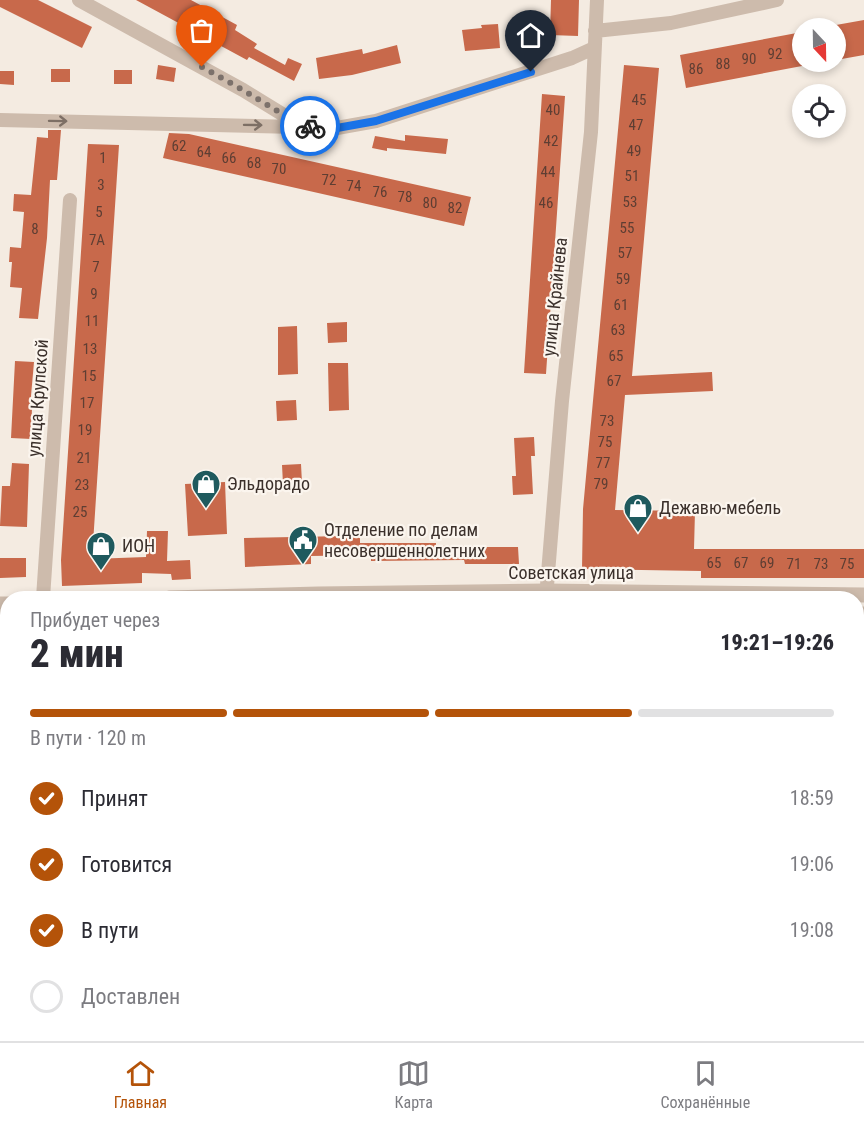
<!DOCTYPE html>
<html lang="ru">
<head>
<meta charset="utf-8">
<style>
  :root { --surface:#fff; --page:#f7f7f7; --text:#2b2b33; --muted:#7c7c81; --line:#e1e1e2; --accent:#b45309 }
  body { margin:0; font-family:"Roboto Condensed",sans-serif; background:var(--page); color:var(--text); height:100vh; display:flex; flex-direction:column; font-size:22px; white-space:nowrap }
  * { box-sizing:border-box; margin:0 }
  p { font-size:20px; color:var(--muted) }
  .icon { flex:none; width:33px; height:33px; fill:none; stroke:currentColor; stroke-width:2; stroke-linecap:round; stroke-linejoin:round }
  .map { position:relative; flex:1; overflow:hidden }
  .sheet { position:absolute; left:0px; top:591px; width:864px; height:450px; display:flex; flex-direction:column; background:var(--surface); border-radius:24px 24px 0 0; box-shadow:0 3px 9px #0003 }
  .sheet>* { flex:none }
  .needle { width:39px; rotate:158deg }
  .buttons { position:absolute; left:792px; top:18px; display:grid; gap:12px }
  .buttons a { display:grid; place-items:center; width:54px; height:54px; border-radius:50%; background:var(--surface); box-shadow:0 3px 9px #0003; font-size:30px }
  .pin { position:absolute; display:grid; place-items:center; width:51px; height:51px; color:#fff; margin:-62px -26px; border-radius:50% 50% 50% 0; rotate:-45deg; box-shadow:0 0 6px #0007 }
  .pin .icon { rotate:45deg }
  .courier { position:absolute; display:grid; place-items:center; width:60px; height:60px; margin:-30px; border:4px solid #1a73e8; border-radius:50%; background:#fff; color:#222; box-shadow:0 2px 8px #0007 }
  .summary em { font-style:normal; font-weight:800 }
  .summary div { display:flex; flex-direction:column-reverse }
  .summary { display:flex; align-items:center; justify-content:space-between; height:102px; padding:0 30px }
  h1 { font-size:39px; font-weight:800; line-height:45px }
  .bar { display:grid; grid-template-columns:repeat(4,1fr); gap:9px 6px; align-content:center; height:72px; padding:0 30px }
  .bar i { height:8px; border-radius:4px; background:var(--line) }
  .bar .current { background:var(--accent) }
  .bar p { grid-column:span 4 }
  ol { padding:0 30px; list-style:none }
  li { display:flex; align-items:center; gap:18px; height:66px }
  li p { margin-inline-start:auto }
  li .icon { padding:6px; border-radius:50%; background:var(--accent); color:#fff; stroke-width:4 }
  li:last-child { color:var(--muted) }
  li i { width:33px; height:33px; border:3px solid var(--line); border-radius:50% }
  .tabs { display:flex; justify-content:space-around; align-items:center; height:84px; border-top:2px solid var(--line); background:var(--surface); font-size:16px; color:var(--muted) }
  .tabs a { display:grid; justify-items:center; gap:3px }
  .tabs .current { color:var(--accent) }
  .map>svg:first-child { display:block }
  .green { fill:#b8c4a0 }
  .building { fill:#c8694b }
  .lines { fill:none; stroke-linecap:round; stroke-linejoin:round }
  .minor { stroke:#cdbbac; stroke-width:14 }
  .tertiary { stroke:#cdbbac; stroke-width:15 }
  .oneway { stroke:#7d6f65 }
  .done { stroke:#7c716b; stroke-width:6; stroke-dasharray:0 10.8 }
  .route { stroke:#1a73e8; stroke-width:8 }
  .labels { text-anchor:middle; stroke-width:4.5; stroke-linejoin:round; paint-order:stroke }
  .number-label { font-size:15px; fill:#5e3e33 }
  .street-label { font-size:18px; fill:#3b302b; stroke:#fbf5ee }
  .poi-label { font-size:18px; fill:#3b302b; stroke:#fbf5ee; text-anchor:start }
</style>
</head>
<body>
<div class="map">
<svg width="864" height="1041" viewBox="0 0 864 1041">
  <rect width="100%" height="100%" fill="#f4ebe1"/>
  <path class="green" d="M169,1034h316l-2,7h-316z"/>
  <path class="building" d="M0,0h38l54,27 -10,21 -82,-41z
    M136,0h55l46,25 -2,5 22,14 -3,4 31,17 3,-7 14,6 -8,17 -45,-24 -2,3z
    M551,0h28l-1,36 -28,-1z
    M864,20v35l-28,5v-35z
    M498,24l2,24 -35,3 -3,-21 20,-2 -1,-3z
    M802,32v34l-116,22 -6,-33z
    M397,45l4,18 -49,12 -33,4 -3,-21 46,-9 1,5z
    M158,65l18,3 -2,14 -18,-3z
    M624,65l35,3 -27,308 80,-4 1,19 -88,4 -10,115 80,1 -1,38h170v29h-163v-7l-119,-2 1,-60z
    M51,69h19v13h-19z
    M114,70h18v14h-18z
    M0,71h14v14l-14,-1z
    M542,94l23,2 -19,278 -22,-1z
    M48,130h13l-4,50h-7l-3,58 -9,81 -19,-1 3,-30 -12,-1 2,-25h-3l1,-15 11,1 3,-36 -11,-1 1,-17 17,1 6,-58 11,1z
    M169,133l20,1 282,63 -7,29 -301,-68z
    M405,135l43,4 -2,15 -59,-6v3l-15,-3 3,-12 30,5z
    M88,144l31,1 -27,414 54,-2 1,-26h21l-1,30 23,-1 1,19 -19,1 -1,-6 -29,-1v10l-80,3 -1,-26z
    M347,322v20l-19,1 -1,-20z
    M297,326l1,48 -20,1v-48z
    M15,361l19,1 -4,45h2l-1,32 -20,-1z
    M328,363h20l1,47 -20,1z
    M296,400l1,20 -20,1 -1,-20z
    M534,437l1,19h-4l2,38 -20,1 -1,-19h4l-2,-38z
    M12,463l17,1 -2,63 -27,-1 2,-40h8z
    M301,464l1,19 -19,1 -1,-19z
    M225,482l2,52 -39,2 -3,-52z
    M345,527h15v16h76v3l41,-1v2h41l1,17h-54l-1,-4 -93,1v-6l-60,1v8l-66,3 -1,-29 102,-2z
    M0,558h26v19l-26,1z"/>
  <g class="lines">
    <path class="minor" d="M79,0l164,90 57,35
      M595,31l76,-8 106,-23
      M0,120l337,8 39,-7 196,-63 22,-10
      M43,598l27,-398
      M546,598l16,-197 29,-269 6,-132
      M0,909l8,3
      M542,1034l104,7
      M504,1040l1,-6
      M90,1041l3,-7"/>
    <path class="tertiary" d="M169,598l149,-4 228,-3 318,4
      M0,604h8
      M856,614h8
      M0,617h8"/>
  </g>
  <defs><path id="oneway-shaft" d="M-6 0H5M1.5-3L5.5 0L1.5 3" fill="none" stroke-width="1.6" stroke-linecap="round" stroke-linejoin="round" transform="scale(1.5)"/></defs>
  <g class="oneway">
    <use href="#oneway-shaft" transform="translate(58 121) rotate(1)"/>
    <use href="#oneway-shaft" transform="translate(253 125) rotate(1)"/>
  </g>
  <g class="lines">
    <path class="done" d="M202,67l41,23 59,36h8"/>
    <path class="route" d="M310,126l27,2 39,-7 155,-49"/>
  </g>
  <defs>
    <g id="shop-pin" transform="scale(1.5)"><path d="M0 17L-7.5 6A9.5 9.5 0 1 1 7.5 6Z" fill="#1f5a5e" stroke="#fbf5ee"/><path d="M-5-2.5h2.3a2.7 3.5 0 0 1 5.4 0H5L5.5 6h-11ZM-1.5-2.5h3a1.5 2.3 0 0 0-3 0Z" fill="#fff"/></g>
    <g id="civic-pin" transform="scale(1.5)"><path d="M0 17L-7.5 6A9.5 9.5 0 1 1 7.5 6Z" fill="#1f5a5e" stroke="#fbf5ee"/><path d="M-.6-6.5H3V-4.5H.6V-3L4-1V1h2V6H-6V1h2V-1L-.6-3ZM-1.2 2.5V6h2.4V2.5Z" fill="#fff"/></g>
  </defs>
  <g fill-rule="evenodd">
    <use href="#shop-pin" x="206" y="484"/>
    <use href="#shop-pin" x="638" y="508"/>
    <use href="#civic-pin" x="303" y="540"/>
    <use href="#shop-pin" x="101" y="546"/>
  </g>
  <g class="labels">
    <g class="number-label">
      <text x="775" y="59">92</text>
      <text x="749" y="64">90</text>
      <text x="723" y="69">88</text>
      <text x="696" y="74">86</text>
      <text x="639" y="105">45</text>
      <text x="553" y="115">40</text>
      <text x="636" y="130">47</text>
      <text x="551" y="146">42</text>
      <text x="179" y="151">62</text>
      <text x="634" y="156">49</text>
      <text x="204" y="157">64</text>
      <text x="103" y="163">1</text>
      <text x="229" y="163">66</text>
      <text x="254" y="168">68</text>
      <text x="279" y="174">70</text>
      <text x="548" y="177">44</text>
      <text x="632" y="181">51</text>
      <text x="329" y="185">72</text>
      <text x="101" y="190">3</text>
      <text x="354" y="191">74</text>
      <text x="380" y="197">76</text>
      <text x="405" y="202">78</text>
      <text x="630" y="207">53</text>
      <text x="430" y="208">80</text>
      <text x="546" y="208">46</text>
      <text x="455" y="213">82</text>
      <text x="99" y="217">5</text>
      <text x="627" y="233">55</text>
      <text x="35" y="234">8</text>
      <text x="97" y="245">7А</text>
      <text x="625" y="258">57</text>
      <text x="96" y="272">7</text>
      <text x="623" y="284">59</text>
      <text x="94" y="299">9</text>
      <text x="621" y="310">61</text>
      <text x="92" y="326">11</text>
      <text x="618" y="335">63</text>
      <text x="90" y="354">13</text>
      <text x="616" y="361">65</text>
      <text x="89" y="381">15</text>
      <text x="614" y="386">67</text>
      <text x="87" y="408">17</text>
      <text x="607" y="426">73</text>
      <text x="85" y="435">19</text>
      <text x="605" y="447">75</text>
      <text x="84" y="463">21</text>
      <text x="603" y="468">77</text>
      <text x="601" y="489">79</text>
      <text x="82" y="490">23</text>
      <text x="80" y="517">25</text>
      <text x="714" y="568">65</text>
      <text x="741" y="568">67</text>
      <text x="767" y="568">69</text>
      <text x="794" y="569">71</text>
      <text x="821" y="569">73</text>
      <text x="847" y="569">75</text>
    </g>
    <g class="street-label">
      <text transform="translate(555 297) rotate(-84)" y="6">улица Крайнева</text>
      <text transform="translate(38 398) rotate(-86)" y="6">улица Крупской</text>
      <text x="571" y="579">Советская улица</text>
    </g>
    <g class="poi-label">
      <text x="227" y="490">Эльдорадо</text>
      <text x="659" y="514">Дежавю-мебель</text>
      <text x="324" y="536">Отделение по делам<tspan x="324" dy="21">несовершеннолетних</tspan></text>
      <text x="122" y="552">ИОН</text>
    </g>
  </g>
</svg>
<div class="buttons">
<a><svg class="needle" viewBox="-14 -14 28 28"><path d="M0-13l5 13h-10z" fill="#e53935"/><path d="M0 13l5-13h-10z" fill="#7c7c81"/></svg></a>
<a><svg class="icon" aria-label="locate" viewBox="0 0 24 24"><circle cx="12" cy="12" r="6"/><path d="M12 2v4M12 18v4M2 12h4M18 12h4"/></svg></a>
</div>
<div class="pin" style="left:202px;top:67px;background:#ea580c"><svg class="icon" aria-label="bag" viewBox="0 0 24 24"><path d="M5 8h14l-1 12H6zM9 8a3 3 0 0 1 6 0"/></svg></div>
<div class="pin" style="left:531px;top:72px;background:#1f2937"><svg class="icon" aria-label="home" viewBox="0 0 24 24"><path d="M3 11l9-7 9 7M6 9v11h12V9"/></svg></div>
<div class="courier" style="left:310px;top:126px"><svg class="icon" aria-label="bike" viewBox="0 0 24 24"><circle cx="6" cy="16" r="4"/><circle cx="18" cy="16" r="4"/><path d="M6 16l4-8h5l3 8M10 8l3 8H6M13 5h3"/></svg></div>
<section class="sheet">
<div class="summary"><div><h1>2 мин</h1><p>Прибудет через</p></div><em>19:21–19:26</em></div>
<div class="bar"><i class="current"></i><i class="current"></i><i class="current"></i><i></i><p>В пути · 120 m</p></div>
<ol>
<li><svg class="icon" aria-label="check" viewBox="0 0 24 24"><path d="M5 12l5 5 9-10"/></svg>Принят<p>18:59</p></li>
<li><svg class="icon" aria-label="check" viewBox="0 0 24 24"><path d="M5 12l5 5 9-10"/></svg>Готовится<p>19:06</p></li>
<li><svg class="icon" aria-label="check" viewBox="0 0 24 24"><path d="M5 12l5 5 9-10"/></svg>В пути<p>19:08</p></li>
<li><i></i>Доставлен</li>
</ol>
</section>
</div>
<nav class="tabs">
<a class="current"><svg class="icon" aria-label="home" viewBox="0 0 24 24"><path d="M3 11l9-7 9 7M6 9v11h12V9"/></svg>Главная</a>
<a><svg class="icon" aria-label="map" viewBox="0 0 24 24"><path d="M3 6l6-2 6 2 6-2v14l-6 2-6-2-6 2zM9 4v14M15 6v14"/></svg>Карта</a>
<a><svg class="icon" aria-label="saved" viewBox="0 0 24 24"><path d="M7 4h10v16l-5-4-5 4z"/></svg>Сохранённые</a>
</nav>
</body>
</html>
